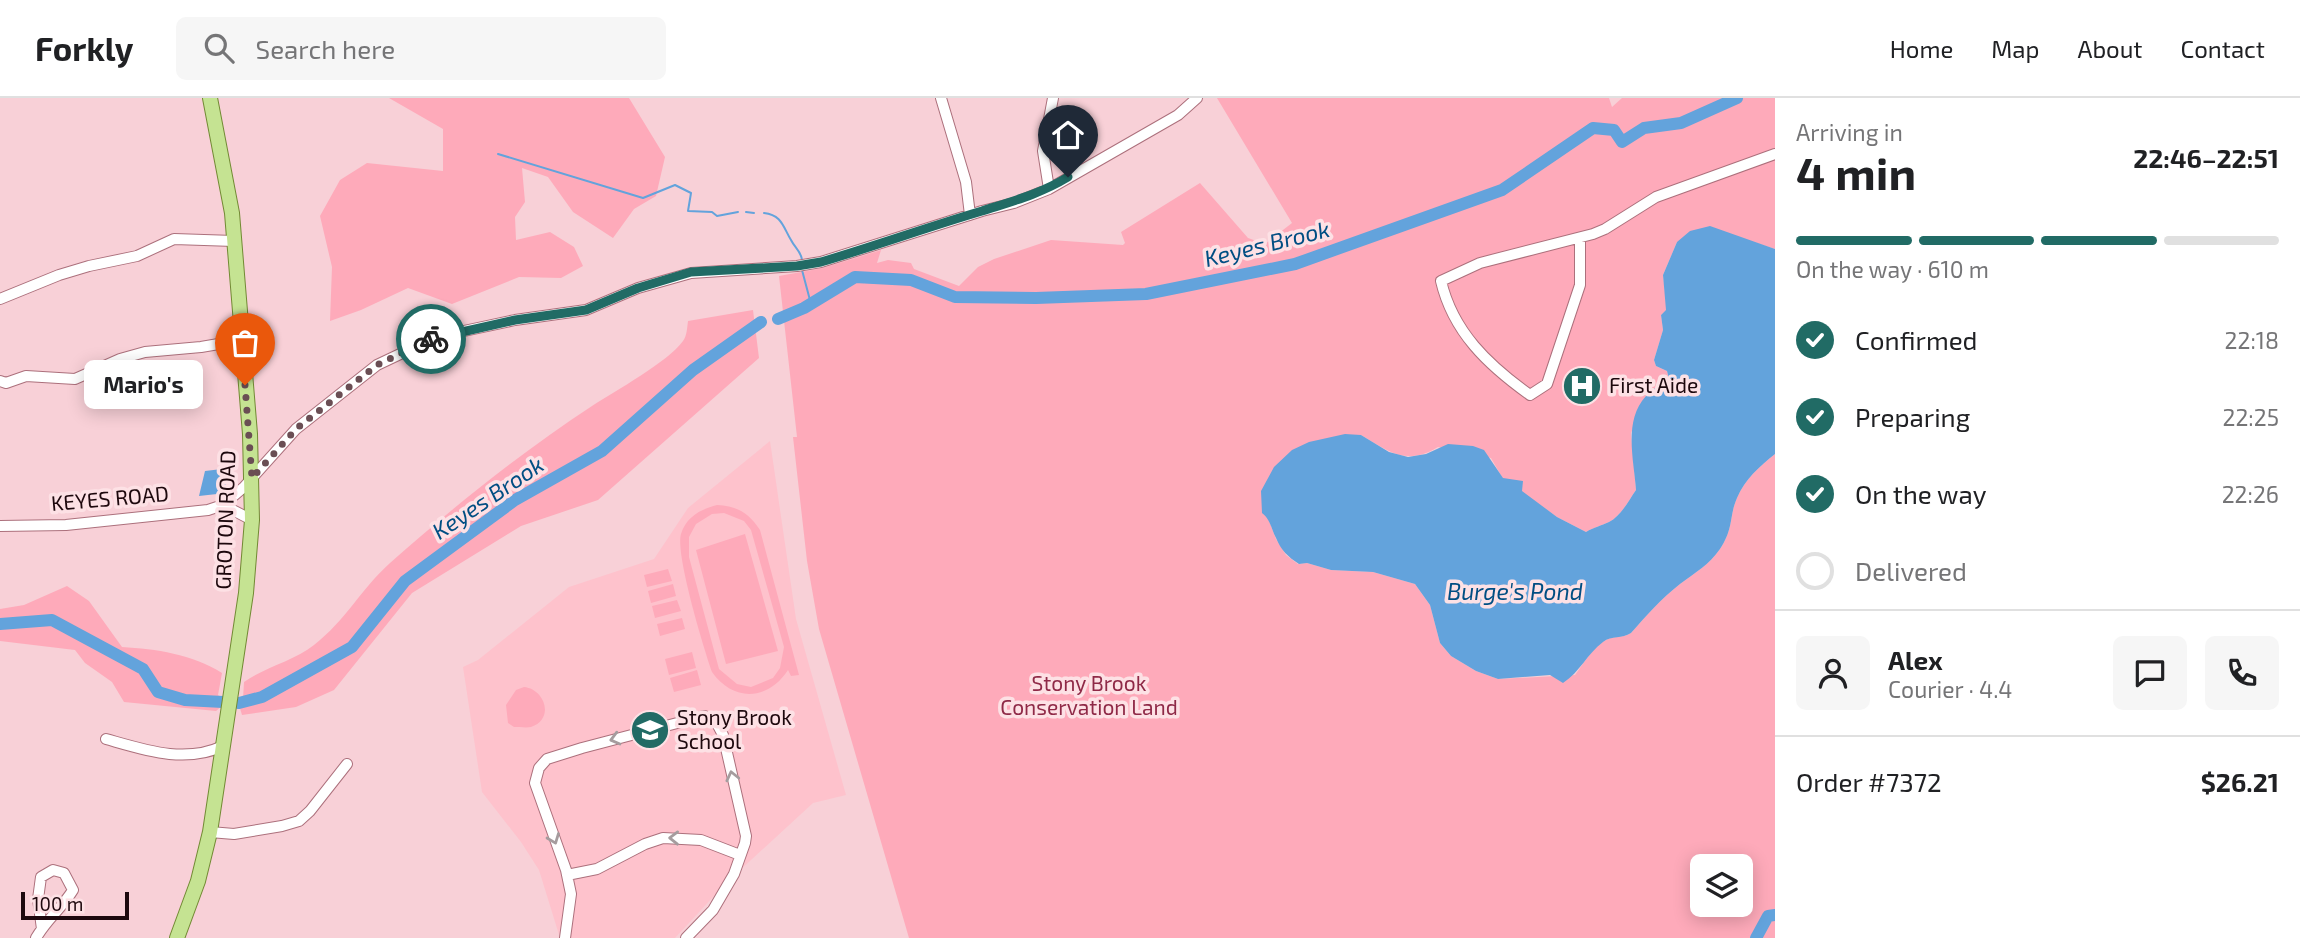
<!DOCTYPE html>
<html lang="en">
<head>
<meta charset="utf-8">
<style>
  :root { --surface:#fff; --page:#f6f6f6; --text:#202124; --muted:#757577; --line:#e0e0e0; --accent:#216b65 }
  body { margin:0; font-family:"Exo 2",sans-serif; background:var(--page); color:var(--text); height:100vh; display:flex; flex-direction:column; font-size:26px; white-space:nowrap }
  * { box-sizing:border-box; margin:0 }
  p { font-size:23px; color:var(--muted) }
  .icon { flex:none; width:38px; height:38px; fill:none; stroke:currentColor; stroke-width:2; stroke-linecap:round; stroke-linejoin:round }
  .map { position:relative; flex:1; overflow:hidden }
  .panel { display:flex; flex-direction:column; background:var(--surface); width:525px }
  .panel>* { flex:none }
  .tools { position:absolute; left:1690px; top:756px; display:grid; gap:14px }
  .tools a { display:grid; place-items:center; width:63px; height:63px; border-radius:10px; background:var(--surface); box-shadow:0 4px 18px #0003; font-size:35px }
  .scale { position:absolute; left:21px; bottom:18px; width:108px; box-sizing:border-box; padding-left:7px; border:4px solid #1d080d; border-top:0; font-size:19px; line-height:24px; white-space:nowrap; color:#1d080d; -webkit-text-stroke:5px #fde1e5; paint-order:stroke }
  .pin { position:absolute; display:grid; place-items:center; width:60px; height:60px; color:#fff; margin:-72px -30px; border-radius:50% 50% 50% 0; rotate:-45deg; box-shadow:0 0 7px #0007 }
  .pin .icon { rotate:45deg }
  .courier { position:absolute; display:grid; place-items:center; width:70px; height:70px; margin:-35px; border:5px solid #216b65; border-radius:50%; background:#fff; color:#222; box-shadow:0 2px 9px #0007 }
  .bubble { position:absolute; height:49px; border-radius:10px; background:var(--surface); box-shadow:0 4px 18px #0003; font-size:23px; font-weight:700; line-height:49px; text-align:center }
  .overview em { font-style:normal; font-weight:700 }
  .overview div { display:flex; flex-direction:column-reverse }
  .overview { display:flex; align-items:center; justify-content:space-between; height:119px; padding:0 21px }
  h1 { font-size:46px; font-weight:700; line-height:52px }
  .bar { display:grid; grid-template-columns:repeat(4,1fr); gap:10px 7px; align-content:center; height:84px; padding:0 21px }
  .bar i { height:9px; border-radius:5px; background:var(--line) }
  .bar .on { background:var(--accent) }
  .bar p { grid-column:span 4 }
  .line { display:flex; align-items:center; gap:18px; padding:0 21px; border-top:2px solid var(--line) }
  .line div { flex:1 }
  .round { display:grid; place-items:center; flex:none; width:74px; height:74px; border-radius:10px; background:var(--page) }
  ol { padding:0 21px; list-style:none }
  li { display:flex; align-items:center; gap:21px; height:77px }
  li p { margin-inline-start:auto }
  li .icon { padding:7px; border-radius:50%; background:var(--accent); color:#fff; stroke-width:4 }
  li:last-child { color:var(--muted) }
  li i { width:38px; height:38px; border:4px solid var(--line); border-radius:50% }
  header { display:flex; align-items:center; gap:42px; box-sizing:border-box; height:98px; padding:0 35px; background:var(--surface); border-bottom:2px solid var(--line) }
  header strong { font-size:33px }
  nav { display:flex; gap:38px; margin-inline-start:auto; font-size:24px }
  .search { width:490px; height:63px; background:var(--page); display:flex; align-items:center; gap:18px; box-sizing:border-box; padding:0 24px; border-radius:10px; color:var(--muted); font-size:26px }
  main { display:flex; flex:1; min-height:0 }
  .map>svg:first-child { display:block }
  .built { fill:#fec2cc }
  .green { fill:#feaaba; fill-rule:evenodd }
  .water { fill:#63a3dc }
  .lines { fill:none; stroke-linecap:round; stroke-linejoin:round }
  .stream { stroke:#63a3dc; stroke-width:2 }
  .river { stroke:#63a3dc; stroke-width:12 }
  .minor-casing { stroke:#ac707c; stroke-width:12 }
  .major-casing { stroke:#728a34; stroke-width:16 }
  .minor { stroke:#fff; stroke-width:10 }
  .major { stroke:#c5e392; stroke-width:14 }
  .oneway { stroke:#a59c9e }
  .done { stroke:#6a4e54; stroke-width:7; stroke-dasharray:0 12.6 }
  .route { stroke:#216b65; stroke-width:9 }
  .labels { text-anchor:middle; stroke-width:7; stroke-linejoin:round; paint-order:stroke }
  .poi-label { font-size:21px; fill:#1d080d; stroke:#fde1e5; text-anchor:start }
  .street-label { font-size:21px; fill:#1d080d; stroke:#fde1e5 }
  .park-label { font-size:21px; fill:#8f2947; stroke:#fde1e5 }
  .water-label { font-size:23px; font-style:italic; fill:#004e83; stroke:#fde1e5 }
</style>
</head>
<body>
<header>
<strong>Forkly</strong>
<div class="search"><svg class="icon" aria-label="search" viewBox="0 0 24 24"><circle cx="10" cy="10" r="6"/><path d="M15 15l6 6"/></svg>Search here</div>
<nav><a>Home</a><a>Map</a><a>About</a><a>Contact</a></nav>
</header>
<main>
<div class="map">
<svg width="1775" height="840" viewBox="0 0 1775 840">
  <rect width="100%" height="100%" fill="#f8d0d7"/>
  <path class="built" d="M770,343l26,178 50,176 -33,8 -87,80 -51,55h-115l-21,-68 -18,-28 -39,-50 -19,-125 15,-7 91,-73 85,-28 34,-51z"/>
  <path class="green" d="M389,0h240l36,59 -9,39 -22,13 -21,29 -40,-26 -25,-35 -26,-9 3,34 -10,15 1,23 34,-8 24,15 9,19 -22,12 -42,-1 -67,27 -44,-16 -47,22 -31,11 2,-54 -12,-51 20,-36 27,-17 76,8v-42z
    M1217,0h392l3,9 10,-9h153v151l-34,-11 -64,4 -14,33 4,35 -6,5 2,15 -9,30 2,6 11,5 2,8 -23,17 -15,37 5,57c-7,10 -15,26 -27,32 -8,4 -15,5 -23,10l-29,-15 -54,-38 -12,-21 -53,-11c-31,19 -49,5 -77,-12l-93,83 8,21 10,16 12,9 9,-1 24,7 42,2 42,12 15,21 10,38 11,13 25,15 22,8 77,-4c9,-12 18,-29 33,-36 7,-3 15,-1 23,-6 15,-17 30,-34 49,-49 16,-12 29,-19 40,-35 14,-21 9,-33 17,-51 8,-19 22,-31 38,-44v484h-866l-90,-309 -12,-68 -14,-124h4l-18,-161 44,-8 58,-18 -4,13 11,-3 23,3 3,6 45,17 19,-19 16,-8 57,-19 72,5 2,-2 -4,-11 79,-49 48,55 17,6 27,-21zM1703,768h38v39h-38z
    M753,212l6,48 -161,142 -77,26 -109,67 -78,97 -38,17 -54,8 -3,-10 4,-6 1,-17c21,-15 50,-21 70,-37 32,-25 47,-56 76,-82 62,-55 133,-112 202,-157 23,-15 76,-44 91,-65 4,-5 4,-13 5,-20z
    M717,407c20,1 32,8 43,25l39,145 -8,1 -3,-6c-20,31 -55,32 -76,2 -8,-23 -37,-118 -31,-138 5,-17 20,-25 36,-29zM724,415l20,8 7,9 33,117 -4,21 -7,10 -22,9 -14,-3 -18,-15 -30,-112v-20l7,-13 16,-10z
    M745,436l33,117 -52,13 -30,-114z
    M668,471l4,12 -25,6 -3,-12z
    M673,486l3,12 -25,7 -3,-12z
    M67,488l22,15 33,46c34,2 70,7 100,26l-4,22 6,5 -1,5 -7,6 -92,-9 -12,-20 -27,-19 -10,-13 -75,-9v-32l24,-4z
    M677,502l4,11 -26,7 -3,-12z
    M682,520l3,11 -25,7 -3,-12z
    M692,554l4,16 -27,7 -4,-16z
    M697,572l4,15 -27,7 -4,-14z
    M524,589c21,2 31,32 7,40 -4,1 -12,0 -17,0l-6,-4 -2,-18 10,-15z"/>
  <path class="water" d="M1710,128l65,23v205c-16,13 -30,25 -38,44 -8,18 -3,30 -17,51 -11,16 -24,23 -40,35 -19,15 -34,32 -49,49 -9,6 -19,2 -28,9 -16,12 -23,30 -40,41l-13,-8 -52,4 -22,-8 -25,-15 -11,-13 -10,-38 -15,-21 -42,-12 -42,-2 -24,-7 -8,1c-11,-7 -18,-14 -23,-26 -5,-9 -5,-18 -14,-25l-1,-22 13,-24 18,-17 17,-8 36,-8 16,1 28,17 19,5 18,-3 22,-10 25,2 11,4 19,28 20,3 -1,10 35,26 29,15c8,-5 15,-6 23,-10 12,-6 20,-22 27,-32 -2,-30 -13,-69 10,-94 6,-7 16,-12 23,-17l-2,-8 -11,-5 -2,-6 9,-30 -2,-15 5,-5 -3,-35 14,-33 13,-11z
    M222,371l13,5 -18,20 -18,2 6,-25z"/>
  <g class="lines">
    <path class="stream" d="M498,56l145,44 32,-13 16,8 -3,18 24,1 5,4 21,-4
      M746,114l8,1
      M764,115c18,2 19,14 27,27 4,8 10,11 11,20
      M802,172l9,34"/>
    <path class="river" d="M778,221l26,-11 51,-31 56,3 44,17 81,1 110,-4 149,-30 207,-74 91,-62 21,2 8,12 22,-14 37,-5 56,-25
      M0,526l52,-4 91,49 15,23 27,8 38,2
      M239,605l23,-6 90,-50 53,-66 110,-81 87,-49 91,-81 68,-48
      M1756,840l12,-22 7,-1"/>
    <g class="minor-casing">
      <path id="minor" d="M941,0l25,84 4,33
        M1049,91l-6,-38 10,-53
        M1580,140v47l-33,99 -17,11c-42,-30 -77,-63 -89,-114l39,-18 113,-29 12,-5 51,-32 119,-43
        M0,201l59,-24 30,-9 48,-10 37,-17 60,2
        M0,283l6,2 20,-7 49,3 45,-20 25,-7 56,-5 41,-7
        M223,407l29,15
        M0,428l66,-1 142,-15 15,-5 21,-18 52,-58 81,-64 59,-28 79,-17 71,-10 52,-22 53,-15 106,-7 24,-4 161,-51 32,-8 35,-14 129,-74 19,-17
        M106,641c39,11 79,25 117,7
        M210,734l24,2 48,-8 17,-5 11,-10 37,-47
        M567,777l30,-6 48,-25 18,-6 38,2 39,15
        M36,840c10,-18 26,-30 37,-48l-9,-17 -11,-3 -12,7 -3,22 4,30
        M565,840l6,-44 -5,-24 -31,-87 4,-15 8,-9 35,-11 122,-32 11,4 8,15 23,101 -1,7 -11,31 -21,36 -27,28"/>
    </g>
    <g class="major-casing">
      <path id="major" d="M177,840l21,-57 12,-49 36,-239 6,-73 -2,-86 -18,-221 -22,-115"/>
    </g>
    <use href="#minor" class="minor"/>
    <use href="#major" class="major"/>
  </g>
  <defs><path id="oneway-chevron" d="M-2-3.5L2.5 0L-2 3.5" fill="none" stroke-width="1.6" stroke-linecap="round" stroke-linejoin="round" transform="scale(1.75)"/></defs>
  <g class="oneway">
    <use href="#oneway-chevron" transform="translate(615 641) rotate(165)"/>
    <use href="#oneway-chevron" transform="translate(732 678) rotate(-103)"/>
    <use href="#oneway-chevron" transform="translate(674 740) rotate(-179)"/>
    <use href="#oneway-chevron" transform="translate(554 741) rotate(69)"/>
  </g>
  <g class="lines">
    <path class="done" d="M245,287l7,93 44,-49 81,-64 54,-26"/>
    <path class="route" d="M431,241l84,-19 71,-10 52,-22 53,-16 106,-6 24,-4c54,-16 107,-35 161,-51 31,-10 58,-17 86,-34"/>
  </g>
  <defs>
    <g id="hospital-disc" transform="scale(2.0125)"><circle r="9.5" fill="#216b65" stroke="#fde1e5"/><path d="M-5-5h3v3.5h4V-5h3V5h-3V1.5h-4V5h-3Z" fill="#fff"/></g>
    <g id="school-disc" transform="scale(2.0125)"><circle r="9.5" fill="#216b65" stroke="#fde1e5"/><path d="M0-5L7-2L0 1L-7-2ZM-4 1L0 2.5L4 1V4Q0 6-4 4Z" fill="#fff"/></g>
  </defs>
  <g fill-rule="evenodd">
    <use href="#hospital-disc" x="1582" y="288"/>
    <use href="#school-disc" x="650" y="632"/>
  </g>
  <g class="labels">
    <g class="poi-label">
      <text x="1609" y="295">First Aide</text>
      <text x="677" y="627">Stony Brook<tspan x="677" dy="24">School</tspan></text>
    </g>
    <g class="street-label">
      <text transform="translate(110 401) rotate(-5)" y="7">KEYES ROAD</text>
      <text transform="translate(226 422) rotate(-88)" y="7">GROTON ROAD</text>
    </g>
    <g class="park-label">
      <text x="1089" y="593">Stony Brook<tspan x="1089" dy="24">Conservation Land</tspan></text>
    </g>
    <g class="water-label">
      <text transform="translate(1267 146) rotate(-14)" y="8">Keyes Brook</text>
      <text transform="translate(488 400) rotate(-34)" y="8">Keyes Brook</text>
      <text x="1515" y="502">Burge's Pond</text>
    </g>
  </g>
</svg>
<div class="tools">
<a><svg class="icon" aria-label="layers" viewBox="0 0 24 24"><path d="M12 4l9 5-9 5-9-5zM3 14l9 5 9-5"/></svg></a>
</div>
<div class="scale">100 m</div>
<div class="pin" style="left:245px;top:287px;background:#ea580c"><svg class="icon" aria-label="bag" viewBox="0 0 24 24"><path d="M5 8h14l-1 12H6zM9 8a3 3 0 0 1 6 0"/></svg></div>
<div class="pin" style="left:1068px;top:79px;background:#1f2937"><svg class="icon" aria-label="home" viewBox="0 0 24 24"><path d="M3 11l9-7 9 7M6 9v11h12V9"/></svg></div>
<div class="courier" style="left:431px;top:241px"><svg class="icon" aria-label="bike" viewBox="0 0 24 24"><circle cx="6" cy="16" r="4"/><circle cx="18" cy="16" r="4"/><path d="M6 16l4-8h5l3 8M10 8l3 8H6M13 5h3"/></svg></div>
<div class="bubble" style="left:84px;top:262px;width:119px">Mario's</div>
</div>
<section class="panel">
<div class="overview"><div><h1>4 min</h1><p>Arriving in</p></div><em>22:46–22:51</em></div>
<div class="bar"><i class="on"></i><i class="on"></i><i class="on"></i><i></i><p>On the way · 610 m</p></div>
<ol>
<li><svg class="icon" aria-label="check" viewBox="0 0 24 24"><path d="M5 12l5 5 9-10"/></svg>Confirmed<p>22:18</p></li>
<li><svg class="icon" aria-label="check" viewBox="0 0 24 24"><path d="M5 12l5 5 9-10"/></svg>Preparing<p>22:25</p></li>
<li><svg class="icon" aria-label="check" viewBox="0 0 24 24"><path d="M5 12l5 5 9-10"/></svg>On the way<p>22:26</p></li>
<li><i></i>Delivered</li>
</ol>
<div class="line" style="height:126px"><a class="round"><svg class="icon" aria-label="person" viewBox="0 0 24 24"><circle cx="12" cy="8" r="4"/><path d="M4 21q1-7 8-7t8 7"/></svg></a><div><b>Alex</b><p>Courier · 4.4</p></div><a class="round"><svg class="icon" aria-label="chat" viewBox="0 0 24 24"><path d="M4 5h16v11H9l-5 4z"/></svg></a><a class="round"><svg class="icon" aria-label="phone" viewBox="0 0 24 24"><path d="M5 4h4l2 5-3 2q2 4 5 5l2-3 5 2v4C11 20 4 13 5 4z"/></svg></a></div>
<div class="line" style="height:91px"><div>Order #7372</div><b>$26.21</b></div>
</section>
</main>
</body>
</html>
